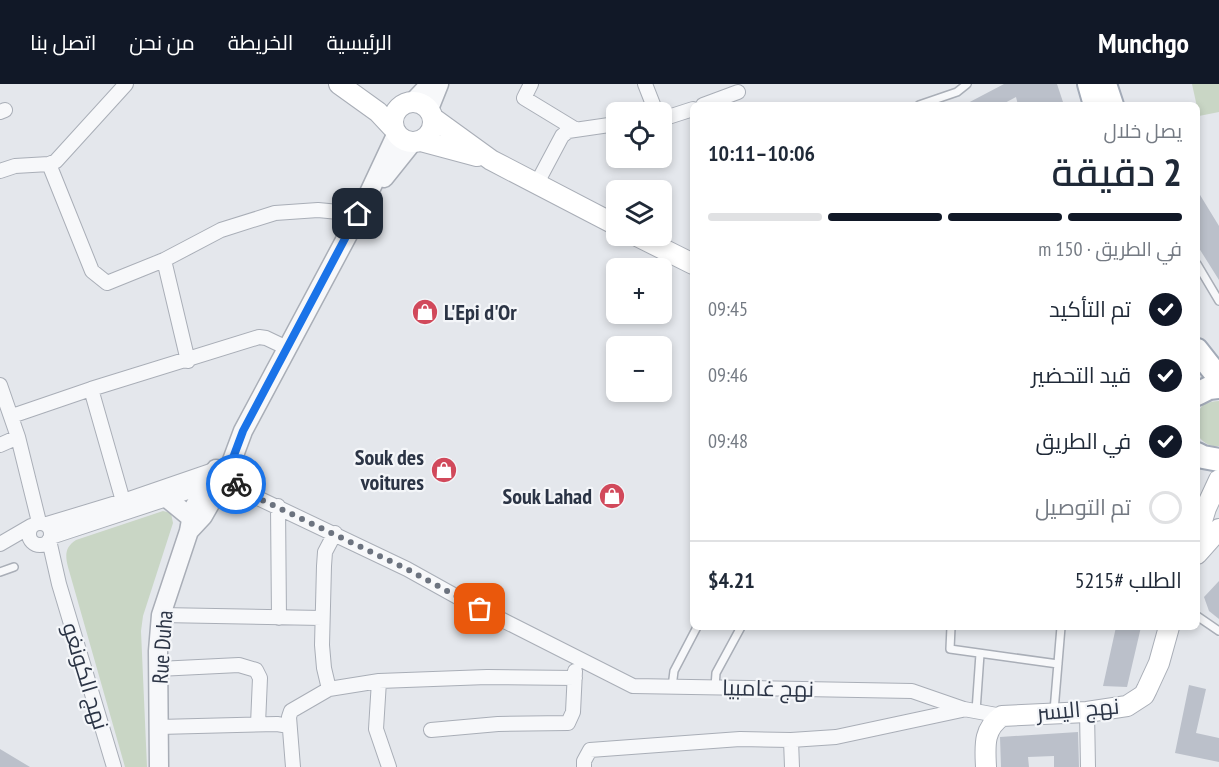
<!DOCTYPE html>
<html lang="ar">
<head>
<meta charset="utf-8">
<style>
  :root { --surface:#fff; --page:#f2f2f3; --text:#1f2937; --muted:#747a83; --line:#e0e1e3; --accent:#111827 }
  body { margin:0; font-family:"PT Sans Narrow",Cairo,sans-serif; background:var(--page); color:var(--text); direction:rtl; height:100vh; display:flex; flex-direction:column; font-size:22px; white-space:nowrap }
  * { box-sizing:border-box; margin:0 }
  p { font-size:20px; color:var(--muted) }
  .icon { flex:none; width:33px; height:33px; fill:none; stroke:currentColor; stroke-width:2; stroke-linecap:round; stroke-linejoin:round }
  .map { position:relative; flex:1; overflow:hidden; direction:ltr }
  .drawer { position:absolute; left:690px; top:18px; width:510px; height:528px; display:flex; flex-direction:column; background:var(--surface); border-radius:9px; box-shadow:0 3px 9px #0003; direction:rtl }
  .drawer>* { flex:none }
  .fabs { position:absolute; left:606px; top:18px; display:grid; gap:12px }
  .fabs a { display:grid; place-items:center; width:66px; height:66px; border-radius:9px; background:var(--surface); box-shadow:0 3px 9px #0003; font-size:30px }
  .pin { position:absolute; display:grid; place-items:center; width:51px; height:51px; color:#fff; margin:-26px; border-radius:12px; box-shadow:0 3px 9px #0006 }
  .courier { position:absolute; display:grid; place-items:center; width:60px; height:60px; margin:-30px; border:4px solid #1a73e8; border-radius:50%; background:#fff; color:#222; box-shadow:0 2px 8px #0007 }
  .headline em { font-style:normal; font-weight:600 }
  .headline div { display:flex; flex-direction:column-reverse }
  .headline { display:flex; align-items:center; justify-content:space-between; height:102px; padding:0 18px }
  h1 { font-size:39px; font-weight:600; line-height:45px }
  .bar { display:grid; grid-template-columns:repeat(4,1fr); gap:9px 6px; align-content:center; height:72px; padding:0 18px }
  .bar i { height:8px; border-radius:4px; background:var(--line) }
  .bar .current { background:var(--accent) }
  .bar p { grid-column:span 4 }
  .line { display:flex; align-items:center; gap:15px; padding:0 18px; border-top:2px solid var(--line) }
  .line div { flex:1 }
  ol { padding:0 18px; list-style:none }
  li { display:flex; align-items:center; gap:18px; height:66px }
  li p { margin-inline-start:auto }
  li .icon { padding:6px; border-radius:50%; background:var(--accent); color:#fff; stroke-width:4 }
  li:last-child { color:var(--muted) }
  li i { width:33px; height:33px; border:3px solid var(--line); border-radius:50% }
  header { display:flex; align-items:center; gap:36px; box-sizing:border-box; height:84px; padding:0 30px; background:var(--accent); color:#fff }
  header strong { font-size:28px }
  nav { display:flex; gap:33px; margin-inline-start:auto; font-size:21px }
  .map>svg:first-child { display:block }
  .green { fill:#c9d6c5 }
  .building { fill:#bbc0ca }
  .lines { fill:none; stroke-linecap:round; stroke-linejoin:round }
  .service-casing { stroke:#a9aeb7; stroke-width:10 }
  .minor-casing { stroke:#a9aeb7; stroke-width:16 }
  .tertiary-casing { stroke:#a9aeb7; stroke-width:21 }
  .secondary-casing { stroke:#a9aeb7; stroke-width:22 }
  .primary-casing { stroke:#a3abb8; stroke-width:26 }
  .service { stroke:#f7f8fa; stroke-width:7 }
  .minor { stroke:#f7f8fa; stroke-width:14 }
  .tertiary { stroke:#f7f8fa; stroke-width:18 }
  .secondary { stroke:#fff; stroke-width:20 }
  .primary { stroke:#fff; stroke-width:22 }
  .done { stroke:#6c737f; stroke-width:6; stroke-dasharray:0 10.8 }
  .route { stroke:#1a73e8; stroke-width:8 }
  .labels { text-anchor:middle; stroke-width:4.5; stroke-linejoin:round; paint-order:stroke }
  .poi-label { font-size:22px; font-weight:bold; fill:#2b3445; stroke:#f4f6f9; text-anchor:end }
  .street-label { font-size:22px; fill:#2b3445; stroke:#f4f6f9 }
</style>
</head>
<body>
<header>
<strong>Munchgo</strong>
<nav><a>الرئيسية</a><a>الخريطة</a><a>من نحن</a><a>اتصل بنا</a></nav>
</header>
<div class="map">
<svg width="1219" height="683" viewBox="0 0 1219 683">
  <rect width="100%" height="100%" fill="#e4e7ec"/>
  <path class="green" d="M1192,0h27v28l-20,4z
    M1219,317v45c-10,1 -17,-4 -22,-12 0,-19 -2,-32 22,-33z
    M163,427l8,2 2,10 -30,93 -2,15 6,136h-22l-57,-200c-3,-12 -3,-20 8,-27z"/>
  <path class="building" d="M1004,0h53l6,18 -12,3h-33l-2,-8 -15,8h-37z
    M1197,106l22,36v54l-22,-35z
    M1219,497v38l-10,-8 -5,-14z
    M1116,543h25l-14,60 -24,-1z
    M1189,601l17,4 -10,44 23,5v24l-44,-9z
    M1078,648l1,35h-25v-11l-26,1 1,10h-28l-1,-30z
    M0,665l30,18h-30z"/>
  <g class="lines">
    <g class="service-casing">
      <path id="service" d="M919,21l38,-13 10,-8
        M1197,180l22,37
        M0,488l14,-5
        M1197,532l22,15
        M951,543l-1,22 108,15
        M672,603l2,-16 23,-44
        M715,603l1,-14 25,-46
        M976,627l4,-57
        M1054,627l7,-84"/>
    </g>
    <g class="minor-casing">
      <path id="minor" d="M531,0l-7,14 51,31
        M645,0l11,28
        M703,21l35,-13
        M0,28l5,-2
        M662,35l31,-10
        M49,80l43,107 15,12 57,-23 57,-30 54,-17 43,-3 41,4
        M0,87l15,-5 34,-2 7,-3 70,-77
        M537,99l25,-47 6,-5 48,-7
        M164,176l24,101
        M0,301l18,52 21,85
        M91,305l34,119
        M12,332l79,-27 168,-52 7,1 21,10
        M0,361l18,-8
        M278,422l1,112
        M29 450a11 11 0 1 1 22 0a11 11 0 1 1-22 0Z
        M47,440l76,-23 93,-32 11,5 12,15 168,80 54,30 172,87 279,5 52,18 38,7
        M51,453l158,-52
        M49,456l10,44 55,183
        M0,460l31,-18
        M161,531l161,3
        M158,585l81,-4 17,5 4,8 -2,46
        M379,597l-3,48 13,38
        M329,605l-5,-21 -2,-23 2,-79 1,-14 10,-19
        M1087,628l1,55
        M159,643l118,-3 12,2
        M431,646l67,-6 70,-1 5,-11 2,-41
        M791,656l1,27
        M293,683l-4,-50 2,-6 38,-22 50,-8 108,-4 88,1
        M584,683v-6l6,-11 150,-11 51,1 45,-3 126,-27"/>
    </g>
    <g class="tertiary-casing">
      <path id="tertiary" d="M413,18l17,-18
        M429,25l10,-25
        M384,94l28,-35
        M168,415l22,18
        M189,447l14,-15 24,-42 16,-43 116,-217 37,-79
        M159,683l-1,-116 3,-36 28,-84 4,-22 23,-40"/>
    </g>
    <g class="secondary-casing">
      <path id="secondary" d="M339,0l39,28 14,15
        M393 38a20 20 0 1 1 40 0a20 20 0 1 1-40 0Z
        M433,34l58,42 125,65
        M421,57l56,15
        M637,152l56,28
        M1197,453l9,-29 13,-28
        M1197,470l22,-25
        M986,683c-1,-21 -3,-38 16,-51l85,-4 40,-6 17,-11 3,-6 12,-26 10,-36"/>
    </g>
    <g class="primary-casing">
      <path id="primary" d="M1089,0l6,21
        M1105,0l7,21
        M1197,266l22,28
        M1197,310l12,-6 10,-1
        M1197,370l6,3 16,3"/>
    </g>
    <use href="#service" class="service"/>
    <use href="#minor" class="minor"/>
    <use href="#tertiary" class="tertiary"/>
    <use href="#secondary" class="secondary"/>
    <use href="#primary" class="primary"/>
  </g>
  <g class="lines">
    <path class="done" d="M236,400l3,5 168,80 73,40"/>
    <path class="route" d="M236,400l-9,-10 16,-43 115,-217"/>
  </g>
  <defs>
    <g id="shop-disc" transform="scale(1.35)"><circle r="9.5" fill="#d1495b" stroke="#f4f6f9"/><path d="M-5-2.5h2.3a2.7 3.5 0 0 1 5.4 0H5L5.5 6h-11ZM-1.5-2.5h3a1.5 2.3 0 0 0-3 0Z" fill="#fff"/></g>
  </defs>
  <g fill-rule="evenodd">
    <use href="#shop-disc" x="425" y="228"/>
    <use href="#shop-disc" x="444" y="386"/>
    <use href="#shop-disc" x="612" y="412"/>
  </g>
  <g class="labels">
    <g class="poi-label">
      <text x="444" y="236" text-anchor="start">L'Epi d'Or</text>
      <text x="424" y="381">Souk des<tspan x="424" dy="25">voitures</tspan></text>
      <text x="592" y="420">Souk Lahad</text>
    </g>
    <g class="street-label">
      <text transform="translate(162 563) rotate(-86)" y="8">Rue Duha</text>
      <text transform="translate(86 592) rotate(73)" y="8">نهج الكونغو</text>
      <text transform="translate(768 604) rotate(1)" y="8">نهج غامبيا</text>
      <text transform="translate(1078 625) rotate(-5)" y="8">نهج اليسر</text>
    </g>
  </g>
</svg>
<div class="fabs">
<a><svg class="icon" aria-label="locate" viewBox="0 0 24 24"><circle cx="12" cy="12" r="6"/><path d="M12 2v4M12 18v4M2 12h4M18 12h4"/></svg></a>
<a><svg class="icon" aria-label="layers" viewBox="0 0 24 24"><path d="M12 4l9 5-9 5-9-5zM3 14l9 5 9-5"/></svg></a>
<a>+</a>
<a>−</a>
</div>
<div class="pin" style="left:480px;top:525px;background:#ea580c"><svg class="icon" aria-label="bag" viewBox="0 0 24 24"><path d="M5 8h14l-1 12H6zM9 8a3 3 0 0 1 6 0"/></svg></div>
<div class="pin" style="left:358px;top:130px;background:#1f2937"><svg class="icon" aria-label="home" viewBox="0 0 24 24"><path d="M3 11l9-7 9 7M6 9v11h12V9"/></svg></div>
<div class="courier" style="left:236px;top:400px"><svg class="icon" aria-label="bike" viewBox="0 0 24 24"><circle cx="6" cy="16" r="4"/><circle cx="18" cy="16" r="4"/><path d="M6 16l4-8h5l3 8M10 8l3 8H6M13 5h3"/></svg></div>
<section class="drawer">
<div class="headline"><div><h1>2 دقيقة</h1><p>يصل خلال</p></div><em>10:06–10:11</em></div>
<div class="bar"><i class="current"></i><i class="current"></i><i class="current"></i><i></i><p>في الطريق · 150 m</p></div>
<ol>
<li><svg class="icon" aria-label="check" viewBox="0 0 24 24"><path d="M5 12l5 5 9-10"/></svg>تم التأكيد<p>09:45</p></li>
<li><svg class="icon" aria-label="check" viewBox="0 0 24 24"><path d="M5 12l5 5 9-10"/></svg>قيد التحضير<p>09:46</p></li>
<li><svg class="icon" aria-label="check" viewBox="0 0 24 24"><path d="M5 12l5 5 9-10"/></svg>في الطريق<p>09:48</p></li>
<li><i></i>تم التوصيل</li>
</ol>
<div class="line" style="height:78px"><div>الطلب #5215</div><b>$4.21</b></div>
</section>
</div>
</body>
</html>
